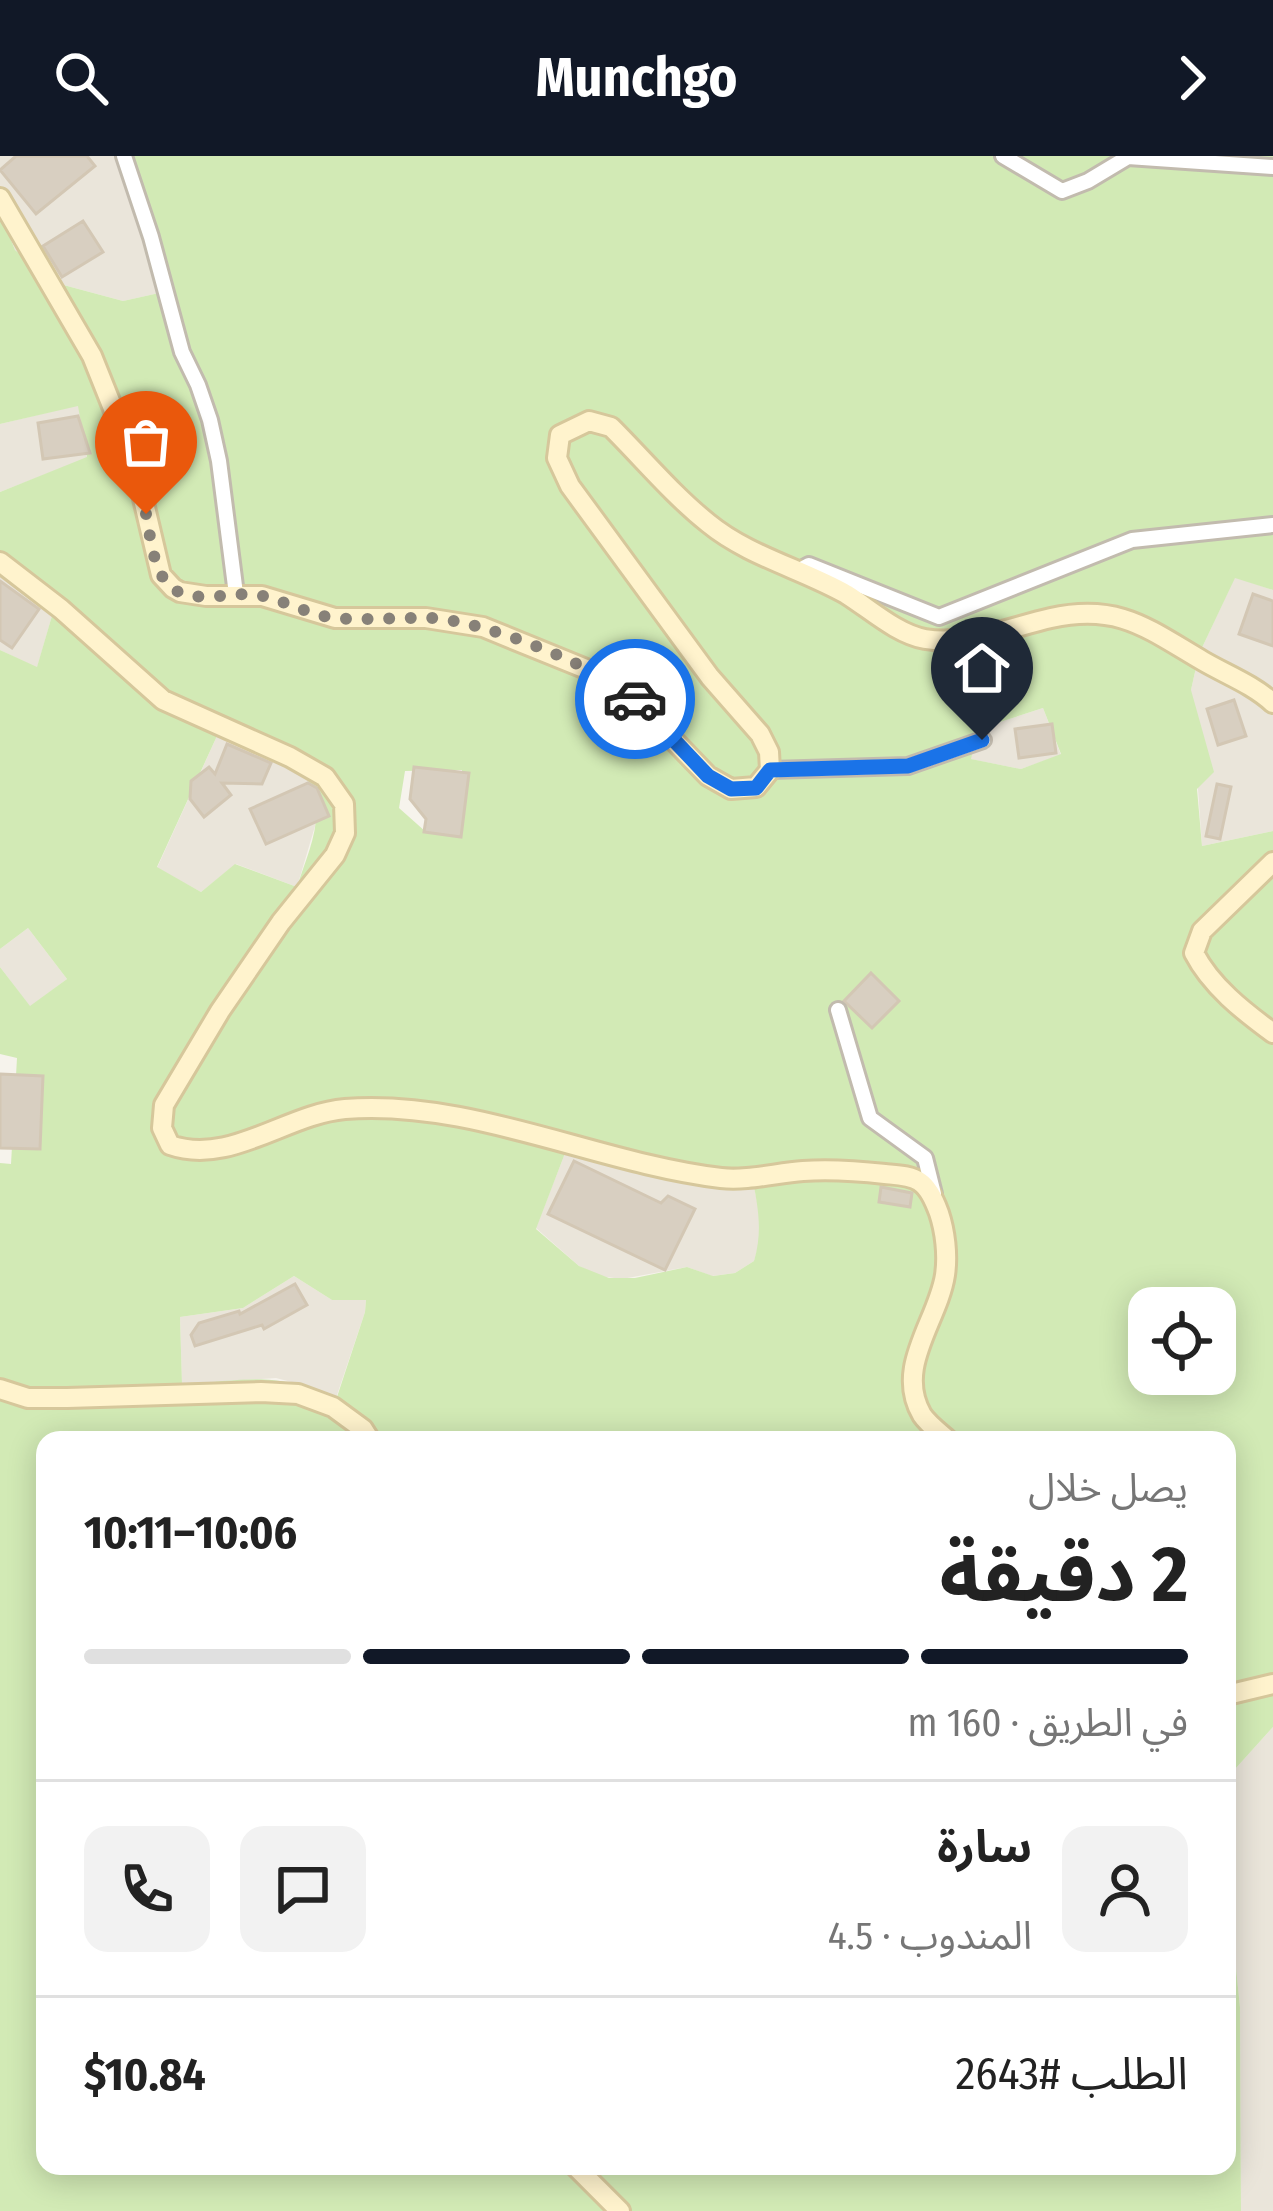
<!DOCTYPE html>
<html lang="ar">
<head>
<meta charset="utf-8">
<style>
  :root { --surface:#fff; --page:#f2f2f2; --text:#222; --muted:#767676; --line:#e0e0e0; --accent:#111827 }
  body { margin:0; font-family:"Fira Sans Condensed","Noto Sans Arabic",sans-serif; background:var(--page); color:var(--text); direction:rtl; height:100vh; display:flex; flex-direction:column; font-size:45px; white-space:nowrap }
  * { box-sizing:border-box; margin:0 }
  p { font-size:39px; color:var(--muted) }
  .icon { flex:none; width:66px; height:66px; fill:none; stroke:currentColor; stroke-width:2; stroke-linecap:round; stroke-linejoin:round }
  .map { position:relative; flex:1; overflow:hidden; direction:ltr }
  .drawer { position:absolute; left:36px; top:1275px; width:1200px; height:744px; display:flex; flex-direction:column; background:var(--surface); border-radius:24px; box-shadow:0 6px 30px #0003; direction:rtl }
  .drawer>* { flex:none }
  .controls { position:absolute; left:1128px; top:1131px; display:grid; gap:24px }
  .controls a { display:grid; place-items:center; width:108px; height:108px; border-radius:24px; background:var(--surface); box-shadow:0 6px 30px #0003; font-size:60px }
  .pin { position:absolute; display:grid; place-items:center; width:102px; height:102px; color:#fff; margin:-123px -51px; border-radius:50% 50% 50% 0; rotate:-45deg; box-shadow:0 0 12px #0007 }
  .pin .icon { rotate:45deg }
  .courier { position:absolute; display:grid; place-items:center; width:120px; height:120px; margin:-60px; border:9px solid #1a73e8; border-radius:50%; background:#fff; color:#222; box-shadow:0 3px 15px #0007 }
  .headline em { font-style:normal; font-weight:700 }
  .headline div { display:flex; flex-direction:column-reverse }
  .headline { display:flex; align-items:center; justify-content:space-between; height:204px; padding:0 48px }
  h1 { font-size:78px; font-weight:700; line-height:90px }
  .bar { display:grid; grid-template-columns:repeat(4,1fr); gap:18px 12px; align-content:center; height:144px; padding:0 48px }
  .bar i { height:15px; border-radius:9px; background:var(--line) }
  .bar .active { background:var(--accent) }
  .bar p { grid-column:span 4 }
  .line { display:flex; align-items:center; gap:30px; padding:0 48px; border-top:3px solid var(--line) }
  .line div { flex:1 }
  .round { display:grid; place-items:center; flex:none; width:126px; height:126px; border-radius:24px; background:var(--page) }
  header { display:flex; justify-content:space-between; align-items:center; height:156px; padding:0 48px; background:var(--accent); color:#fff; font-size:54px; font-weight:700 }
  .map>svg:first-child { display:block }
  .residential { fill:#eae5da }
  .green { fill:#d2eab5; fill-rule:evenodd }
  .building { fill:#d8cfc1; stroke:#d3c7b4; stroke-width:3 }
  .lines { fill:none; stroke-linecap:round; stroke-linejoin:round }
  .street-casing { stroke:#c2bbae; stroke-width:20 }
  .secondary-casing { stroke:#d6c79b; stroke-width:24 }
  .street { stroke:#fff; stroke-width:14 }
  .secondary { stroke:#fff3cd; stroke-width:18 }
  .done { stroke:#878178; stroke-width:12; stroke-dasharray:0 21.6 }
  .route { stroke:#1a73e8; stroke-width:15 }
</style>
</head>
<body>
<header><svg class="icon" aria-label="forward" viewBox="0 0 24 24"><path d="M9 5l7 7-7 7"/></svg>Munchgo<svg class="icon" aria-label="search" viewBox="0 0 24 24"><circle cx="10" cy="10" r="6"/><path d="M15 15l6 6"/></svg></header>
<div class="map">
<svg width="1273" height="2055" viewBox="0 0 1273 2055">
  <rect width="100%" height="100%" fill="#f6f3ec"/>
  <path class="residential" d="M0,0h124l35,137 -36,8 -67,-18 -41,-33 -15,-38z
    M79,249l8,53 -87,34v-68z
    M0,414l56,32 -19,66 -37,-18z
    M1235,421l38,13v241l-71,15 -11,-156 8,-36z
    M1043,552l18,47 -40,14 -51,-10 9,-34 15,-1z
    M222,569l83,50 6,9 7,32 -21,71 -61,-23 -35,28 -44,-24z
    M28,772l39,51 -37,28 -30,-40v-18z
    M567,992l185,28 9,46 -1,19 -6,20 -19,12 -23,3 -25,-9 -65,12 -23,-3 -20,-10 -43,-38z
    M294,1120l38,24h34l-1,12 -30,89 -28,-15 -31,-8 -94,6 -2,-67 63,-9z
    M1273,1571v484h-32l-1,-204 -13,-126v-103z"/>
  <path class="green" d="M124,0h1149v434l-38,-12 -36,76 -8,36 23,82 -17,17 5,57 71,-15v896l-46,51v-338h-1182v726h1182v-285l13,126 1,204h-1241v-1048l11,1 6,-106 -17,-4v-87l30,39 37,-27 -39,-51 -28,21v-299l37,17 19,-65 -56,-32v-78l87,-35 -9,-51 -78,18v-212l15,38 41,33 67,18 36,-8zM1043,552l18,46 -40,15 -50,-10 8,-34 15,-1zM222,569l83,50c24,37 4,74 -8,112l-62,-23 -34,28 -44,-25zM462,614l-1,62h-35l-27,-24 6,-37zM567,992l185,28c6,31 11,55 2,85l-19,12 -22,3 -26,-9 -52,11h-26l-30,-12 -43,-37zM294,1120l38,24h34l-1,12 -29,88c-63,-31 -88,-19 -154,-16l-2,-67 63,-9zM1149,1152h66v66h-66z"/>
  <path class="building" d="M16,0h71l8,10 -59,48 -36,-44z
    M83,65l20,31 -41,25 -19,-31z
    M78,260l12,37 -47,6 -5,-36z
    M0,425l39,28 -27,39 -12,-8z
    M1253,438l20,7v45l-34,-12z
    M1234,544l12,36 -28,9 -11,-36z
    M1052,568l4,29 -37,5 -4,-29z
    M227,588l44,19 -9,21 -40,-1 9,12 -27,22 -14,-18 1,-18 18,-14 6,7z
    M414,611l55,6 -8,64 -37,-5 2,-13 -16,-20z
    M308,627l9,5 12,28 -63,28 -16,-35z
    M1217,628l14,3 -11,52 -14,-3z
    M871,817l28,28 -27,27 -28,-27z
    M0,918l43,2 -3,73 -40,-1z
    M574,1005l87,42 7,-7 27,13 -30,61 -117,-56z
    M881,1031l31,6 -2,14 -31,-5z
    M295,1128l12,21 -43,24 -2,-4 -67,21 -4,-11 8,-12 40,-12 1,3z"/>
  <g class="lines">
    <g class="street-casing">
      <path id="street" d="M124,0l27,81 31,115 16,33 12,35 9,41 17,133
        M1003,0l59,35 26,-10 40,-24 145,10
        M798,415l11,-6 130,52 193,-77 141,-15
        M770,614l138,-4 75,-26
        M838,854l32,108 55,40 9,36"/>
    </g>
    <g class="secondary-casing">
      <path id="secondary" d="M0,42l92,158 30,75 18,55 21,89 12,13 7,4 26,4h56l73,22h91l57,9 113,46 34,22 78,81 23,13 25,-2 14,-17 -1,-18 -9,-18 -50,-57 -140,-191 -13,-28 3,-23 29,-14 22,6c32,32 62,68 97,96 40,33 94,46 138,71 24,15 51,40 79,45 42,7 86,-12 126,-21 68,-15 97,11 152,43 24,14 49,23 70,42
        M0,406l61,47 102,91 127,57 35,20 19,27 1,29 -10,22 -54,67 -61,89 -56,94 -2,23 8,17c60,21 116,-31 175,-36 126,-10 251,54 376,69 26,3 55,-5 82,-7 27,-2 55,0 82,3 11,1 26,1 35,8 9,6 15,20 19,31 6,18 9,42 6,62 -7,46 -51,92 -23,140 6,9 18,18 26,25
        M1273,706l-71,69 -8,22c17,33 49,58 79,80
        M0,1233l28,9h39l194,-6 37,2 35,13 30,22 7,11
        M1227,1539l46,-11
        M575,2010l45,45"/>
    </g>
    <use href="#street" class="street"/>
    <use href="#secondary" class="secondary"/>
  </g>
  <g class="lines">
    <path class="done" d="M146,358c5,24 7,62 29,76 24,14 57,1 83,5 27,5 51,21 79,23 31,3 62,-1 93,0 52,2 165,47 205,81"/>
    <path class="route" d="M635,543l73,77 23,13 25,-1 14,-18 138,-4 74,-26"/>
  </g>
</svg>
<div class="controls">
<a><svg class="icon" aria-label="locate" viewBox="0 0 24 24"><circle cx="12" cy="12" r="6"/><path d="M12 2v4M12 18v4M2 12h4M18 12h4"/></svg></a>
</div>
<div class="pin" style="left:146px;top:358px;background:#ea580c"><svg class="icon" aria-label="bag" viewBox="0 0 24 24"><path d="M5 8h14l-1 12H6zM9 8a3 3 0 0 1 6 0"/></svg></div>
<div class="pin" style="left:982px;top:584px;background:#1f2937"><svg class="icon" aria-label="home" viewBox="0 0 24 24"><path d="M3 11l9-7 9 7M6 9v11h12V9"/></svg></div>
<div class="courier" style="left:635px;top:543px"><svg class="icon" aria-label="car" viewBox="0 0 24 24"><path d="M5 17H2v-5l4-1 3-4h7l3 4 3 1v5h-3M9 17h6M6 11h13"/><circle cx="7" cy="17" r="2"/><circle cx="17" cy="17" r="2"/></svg></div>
<section class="drawer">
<div class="headline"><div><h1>2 دقيقة</h1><p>يصل خلال</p></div><em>10:06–10:11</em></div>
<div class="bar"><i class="active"></i><i class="active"></i><i class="active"></i><i></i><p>في الطريق · 160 m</p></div>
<div class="line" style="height:216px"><a class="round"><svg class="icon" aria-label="person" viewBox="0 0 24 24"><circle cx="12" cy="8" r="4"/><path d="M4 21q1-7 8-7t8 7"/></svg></a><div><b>سارة</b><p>المندوب · 4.5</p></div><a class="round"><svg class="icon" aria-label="chat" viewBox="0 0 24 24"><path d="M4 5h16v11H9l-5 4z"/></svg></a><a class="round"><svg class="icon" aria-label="phone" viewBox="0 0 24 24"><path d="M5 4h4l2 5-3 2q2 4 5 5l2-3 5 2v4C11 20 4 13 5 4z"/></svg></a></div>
<div class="line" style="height:156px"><div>الطلب #2643</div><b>$10.84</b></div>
</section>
</div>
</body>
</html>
